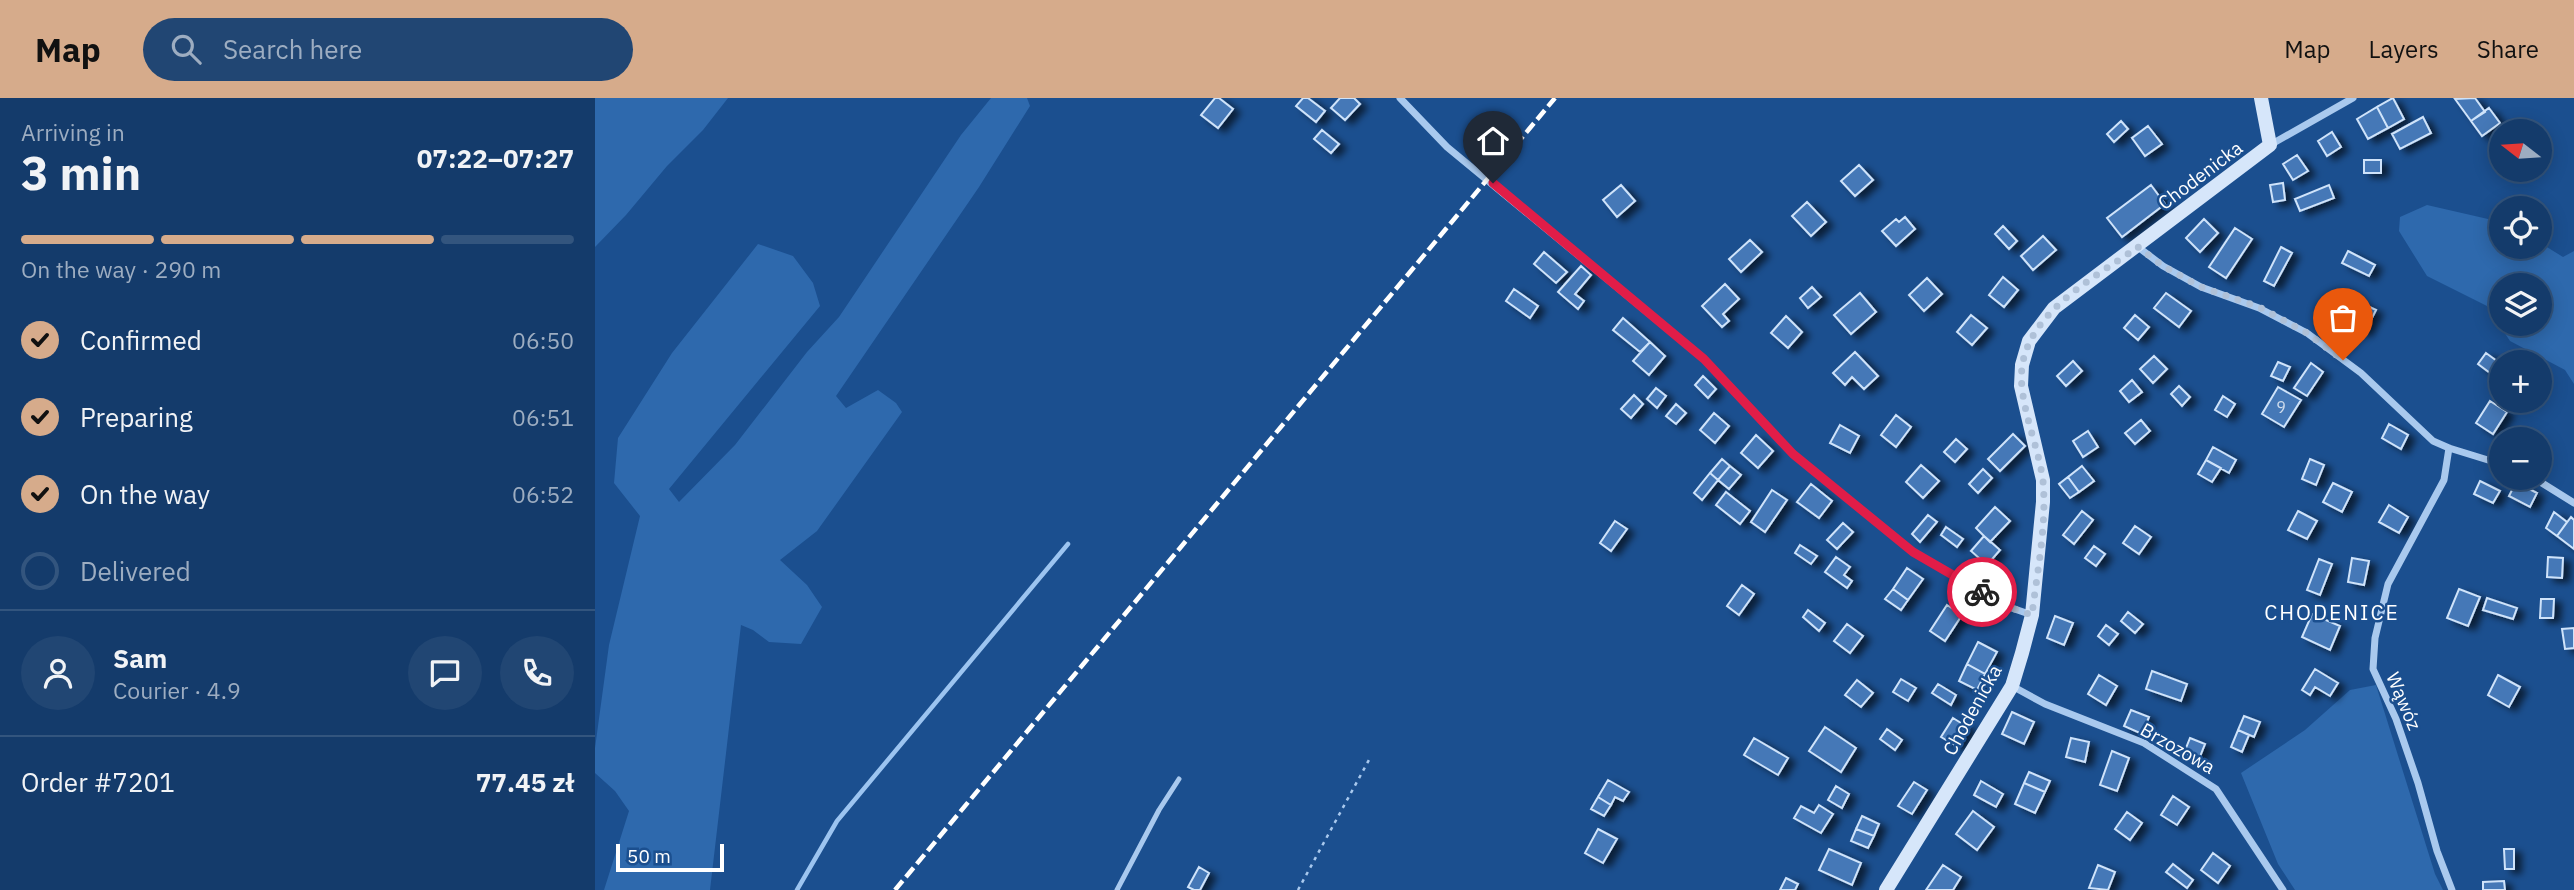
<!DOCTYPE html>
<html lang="en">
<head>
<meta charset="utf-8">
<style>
  :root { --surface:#143b6b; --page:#214673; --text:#f1f3f6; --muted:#9dadc1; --line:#33557e; --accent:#d6ab8b }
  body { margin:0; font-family:"IBM Plex Sans",sans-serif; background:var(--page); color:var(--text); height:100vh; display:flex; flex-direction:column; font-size:26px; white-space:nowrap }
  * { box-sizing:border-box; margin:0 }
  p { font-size:23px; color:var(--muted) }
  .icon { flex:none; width:38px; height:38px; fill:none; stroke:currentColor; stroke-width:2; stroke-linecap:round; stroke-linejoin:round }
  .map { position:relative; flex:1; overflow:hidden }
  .panel { display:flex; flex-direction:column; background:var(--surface); width:595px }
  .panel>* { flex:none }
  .needle { width:46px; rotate:287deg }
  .tools { position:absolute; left:1894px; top:21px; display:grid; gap:14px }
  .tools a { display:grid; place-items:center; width:63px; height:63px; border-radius:50%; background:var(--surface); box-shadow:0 4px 18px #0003,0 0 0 2px var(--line); font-size:35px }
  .scale { position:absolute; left:21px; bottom:18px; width:108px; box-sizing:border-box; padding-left:7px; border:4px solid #fff; border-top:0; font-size:19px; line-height:24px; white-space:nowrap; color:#fff; -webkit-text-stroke:5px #1b4f8f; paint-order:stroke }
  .pin { position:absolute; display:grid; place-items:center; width:60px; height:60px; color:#fff; margin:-72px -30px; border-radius:50% 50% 50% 0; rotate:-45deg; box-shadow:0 0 7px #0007 }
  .pin .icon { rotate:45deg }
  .courier { position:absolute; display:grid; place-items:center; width:70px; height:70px; margin:-35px; border:5px solid #e11d48; border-radius:50%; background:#fff; color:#222; box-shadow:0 2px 9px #0007 }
  .overview em { font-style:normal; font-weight:800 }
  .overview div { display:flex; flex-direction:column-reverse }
  .overview { display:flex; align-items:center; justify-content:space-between; height:119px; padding:0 21px }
  h1 { font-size:46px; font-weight:800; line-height:52px }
  .bar { display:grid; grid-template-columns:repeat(4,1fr); gap:10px 7px; align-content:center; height:84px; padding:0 21px }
  .bar i { height:9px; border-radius:5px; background:var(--line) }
  .bar .on { background:var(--accent) }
  .bar p { grid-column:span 4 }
  .line { display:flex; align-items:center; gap:18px; padding:0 21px; border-top:2px solid var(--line) }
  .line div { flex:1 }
  .round { display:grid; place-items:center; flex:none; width:74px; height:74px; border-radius:37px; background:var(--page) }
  ol { padding:0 21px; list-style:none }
  li { display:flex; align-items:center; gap:21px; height:77px }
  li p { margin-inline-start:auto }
  li .icon { padding:7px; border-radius:50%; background:var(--accent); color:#111; stroke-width:4 }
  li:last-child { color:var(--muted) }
  li i { width:38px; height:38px; border:4px solid var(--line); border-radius:50% }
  header { display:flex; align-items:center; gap:42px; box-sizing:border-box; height:98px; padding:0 35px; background:var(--accent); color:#111 }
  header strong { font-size:33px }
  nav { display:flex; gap:38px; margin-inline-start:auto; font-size:24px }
  .search { width:490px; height:63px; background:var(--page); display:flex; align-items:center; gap:18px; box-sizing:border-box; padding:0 24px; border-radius:38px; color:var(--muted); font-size:26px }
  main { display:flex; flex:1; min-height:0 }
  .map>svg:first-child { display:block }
  .green { fill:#2e69ad; fill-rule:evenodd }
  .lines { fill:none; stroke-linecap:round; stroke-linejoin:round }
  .stream { stroke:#9cc4f0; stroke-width:4.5 }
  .building { fill:#4478b7; stroke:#cfe3fa; stroke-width:2; filter:url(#shadow) }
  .path { stroke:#a9c9ee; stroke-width:2.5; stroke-dasharray:3.5 5; stroke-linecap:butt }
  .lane { stroke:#a9c9ee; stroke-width:5 }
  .street { stroke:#a9c9ee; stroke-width:7 }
  .secondary { stroke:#d6e6fa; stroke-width:14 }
  .rail { stroke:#fff; stroke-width:4.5; stroke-dasharray:12 5; stroke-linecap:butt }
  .done { stroke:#afc1d8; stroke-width:7; stroke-dasharray:0 12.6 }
  .route { stroke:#e11d48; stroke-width:9 }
  .labels { text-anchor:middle; stroke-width:5; stroke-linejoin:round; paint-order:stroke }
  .number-label { font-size:16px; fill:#d0dded }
  .street-label { font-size:19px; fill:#fff; stroke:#1b4f8f }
  .neighbourhood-label { font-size:21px; letter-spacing:2px; fill:#fff; stroke:#1b4f8f }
</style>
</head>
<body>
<header>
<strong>Map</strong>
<div class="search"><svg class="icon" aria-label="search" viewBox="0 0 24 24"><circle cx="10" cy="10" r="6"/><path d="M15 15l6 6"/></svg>Search here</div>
<nav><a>Map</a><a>Layers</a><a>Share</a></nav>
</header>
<main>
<section class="panel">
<div class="overview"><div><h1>3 min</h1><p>Arriving in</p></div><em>07:22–07:27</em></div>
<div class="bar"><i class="on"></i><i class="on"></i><i class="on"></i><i></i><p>On the way · 290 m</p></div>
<ol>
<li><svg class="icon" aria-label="check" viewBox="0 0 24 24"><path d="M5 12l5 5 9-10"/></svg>Confirmed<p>06:50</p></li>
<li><svg class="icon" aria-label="check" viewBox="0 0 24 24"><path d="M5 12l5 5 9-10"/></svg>Preparing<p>06:51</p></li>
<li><svg class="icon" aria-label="check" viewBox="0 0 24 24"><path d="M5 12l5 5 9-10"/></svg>On the way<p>06:52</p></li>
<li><i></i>Delivered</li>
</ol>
<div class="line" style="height:126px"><a class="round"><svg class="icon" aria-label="person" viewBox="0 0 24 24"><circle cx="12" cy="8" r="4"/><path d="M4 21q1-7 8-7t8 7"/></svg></a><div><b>Sam</b><p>Courier · 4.9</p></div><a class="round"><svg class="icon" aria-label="chat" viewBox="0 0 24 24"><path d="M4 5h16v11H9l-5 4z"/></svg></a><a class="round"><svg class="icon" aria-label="phone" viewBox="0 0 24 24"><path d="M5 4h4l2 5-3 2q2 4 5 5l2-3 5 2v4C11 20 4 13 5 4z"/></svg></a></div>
<div class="line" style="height:91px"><div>Order #7201</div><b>77.45 zł</b></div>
</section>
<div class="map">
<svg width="1979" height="792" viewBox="0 0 1979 792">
  <defs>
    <filter id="shadow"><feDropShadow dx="7" dy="4" stdDeviation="3.5" flood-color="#0009"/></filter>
  </defs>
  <rect width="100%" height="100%" fill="#1b4f8f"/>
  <path class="green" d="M0,0h133l-25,32 -36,36 -41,49 -31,32z
    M396,0h36l3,8 -51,81 -143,209 10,12 32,-18 18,13 6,9 -85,119 -37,29 27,25 15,22 -21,37 -32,-2 -16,-12 -12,-5 -31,265h-106l25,-79 -14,-20 -20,-18v-25l14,-103 31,-129 -26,-33 4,-45 54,-85 86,-109 35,12 20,27 7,23 -151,183 10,13 56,-57 72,-93 32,-35 122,-182z
    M1832,107l74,17v25h38v-5l24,15 11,-6v133l-9,-14 -55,-29 -23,-35 -60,-30 -28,-45 1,-14zM1944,187v39h-38v-39z
    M1781,587l59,189 8,16h-148l-17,-26 -37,-91 64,-43 45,-40z"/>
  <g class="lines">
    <path class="stream" d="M202,792l40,-69 231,-277"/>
  </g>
  <path class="building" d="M620,0h4l14,11 -15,19 -17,-13z
    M708,0h5l17,13 -9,11 -20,-16z
    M745,0h14l6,6 -15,16 -14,-12z
    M1798,0l11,21 -16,9 -11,-21z
    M1880,0l10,14 -14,9 -16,-22z
    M1782,9l11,21 -20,11 -11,-20z
    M1894,10l11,15 -18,13 -11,-15z
    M1828,19l8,16 -31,16 -8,-15z
    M1526,23l7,8 -14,13 -7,-8z
    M1553,28l14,18 -17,12 -13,-18z
    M727,32l17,14 -8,9 -17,-14z
    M1737,34l9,15 -14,9 -9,-15z
    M1702,57l11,16 -15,9 -10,-16z
    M1769,62h17v13h-17z
    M1264,67l14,15 -18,16 -14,-15z
    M1688,85l2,17 -12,2 -3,-17z
    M1026,87l14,16 -18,16 -14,-17z
    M1556,87l14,19 -43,33 -15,-19z
    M1734,87l5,13 -34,13 -5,-12z
    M1212,104l19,20 -15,14 -19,-20z
    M1310,119l10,12 -19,17 -14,-15 14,-12 3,3z
    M1609,121l14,14 -18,19 -14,-14z
    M1408,128l14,15 -8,8 -14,-15z
    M1640,130l17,11 -26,39 -17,-11z
    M1448,138l13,14 -23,20 -12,-14z
    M1155,142l12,12 -21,20 -12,-13z
    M1686,149l11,6 -18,33 -10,-5z
    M1753,153l27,14 -6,11 -27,-13z
    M949,154l23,20 -11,11 -22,-19z
    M986,168l10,9 -16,19 9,7 -6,8 -20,-17z
    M1408,179l15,13 -14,17 -15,-12z
    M1332,180l15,16 -18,17 -15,-16z
    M1130,186l14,15 -16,15 6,7 -7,6 -20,-21z
    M1217,189l9,10 -13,11 -8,-10z
    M919,191l24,17 -8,12 -24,-17z
    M1265,195l16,19 -25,22 -17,-19z
    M1571,195l25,18 -12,16 -25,-19z
    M1764,204l17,8 -11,22 -17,-8z
    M1376,217l16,13 -15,17 -15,-13z
    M1540,217l14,12 -11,13 -14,-12z
    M1191,218l16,16 -14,16 -17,-15z
    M1028,220l27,24 -10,10 -27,-22z
    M1055,244l15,14 -16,19 -16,-14z
    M1260,254l23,24 -14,13 -12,-12 -7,8 -12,-12z
    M1891,255l15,11 -7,12 -16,-12z
    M1559,258l13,13 -14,14 -13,-14z
    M1478,263l9,10 -16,15 -9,-10z
    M1683,264l12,5 -7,14 -12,-5z
    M1716,265l12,9 -16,24 -13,-8z
    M1108,278l13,13 -8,9 -13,-13z
    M1537,282l10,12 -13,10 -9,-11z
    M1584,288l11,11 -8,9 -11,-12z
    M1683,289l23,13 -17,27 -22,-13z
    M1061,290l10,8 -9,12 -10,-9z
    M1039,297l9,9 -12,14 -10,-9z
    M1628,298l12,8 -8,13 -12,-7z
    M1895,303l17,11 -14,22 -17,-11z
    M1081,306l10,9 -10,11 -10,-8z
    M1119,315l15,13 -14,17 -15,-13z
    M1301,317l15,12 -15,20 -15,-12z
    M1546,322l9,11 -15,13 -10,-11z
    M1794,326l19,11 -7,14 -19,-11z
    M1245,327l19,11 -9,17 -20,-10z
    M1493,333l10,16 -15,10 -10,-16z
    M1418,336l12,12 -25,25 -12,-12z
    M1161,337l17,16 -15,17 -17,-15z
    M1361,341l11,10 -12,13 -11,-10z
    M1618,349l23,13 -7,13 -23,-13z
    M1127,361l8,7 -12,14 -8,-7z
    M1715,361l14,6 -8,20 -14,-6z
    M1611,362l15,8 -9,14 -14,-8z
    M1326,367l18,16 -16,17 -17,-16z
    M1135,368l11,9 -12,14 -11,-9z
    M1487,368l12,15 -15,11 -11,-15z
    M1388,371l9,9 -14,15 -9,-9z
    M1115,375l8,7 -16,20 -8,-7z
    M1473,379l11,15 -9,6 -11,-14z
    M1885,383l20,10 -7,12 -19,-9z
    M1921,384l21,11 -7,14 -21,-11z
    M1738,385l19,9 -10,20 -19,-10z
    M1216,386l21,17 -13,17 -22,-16z
    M1177,392l15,10 -22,32 -14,-10z
    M1131,394l24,19 -10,13 -24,-19z
    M1794,407l19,12 -9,16 -20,-11z
    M1400,409l15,14 -20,21 -14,-14z
    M1487,413l11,9 -19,24 -11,-9z
    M1703,413l19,10 -10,18 -19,-9z
    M1959,414l13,10 -10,14 -11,-8z
    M1333,417l9,7 -17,20 -8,-8z
    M1976,419l3,3v29l-17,-13z
    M1020,423l12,8 -16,22 -11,-8z
    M1248,425l10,9 -16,17 -10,-9z
    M1540,428l16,11 -12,17 -16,-11z
    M1351,429l17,12 -6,8 -16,-12z
    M1389,438l16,14 -13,15 -16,-14z
    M1205,447l17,11 -6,8 -16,-11z
    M1499,448l11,8 -9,12 -11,-8z
    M1241,459l14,10 -6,8 8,6 -5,7 -22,-16z
    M1953,459l15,1 -1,20 -15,-1z
    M1757,460l17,3 -5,24 -16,-3z
    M1724,461l13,5 -12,31 -13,-5z
    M1312,470l16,11 -15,21 -15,-11z
    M1147,487l12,9 -15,21 -12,-9z
    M1298,491l15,11 -7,10 -16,-11z
    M1864,491l21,8 -12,29 -21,-8z
    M1892,500l30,10 -4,11 -30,-9z
    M1946,501h13l-1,19h-13z
    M1352,507l15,10 -17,26 -15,-10z
    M1213,512l17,13 -6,8 -16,-14z
    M1533,514l15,12 -8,9 -14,-12z
    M1717,516l28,12 -10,24 -28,-13z
    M1460,518l18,7 -9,22 -17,-7z
    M1252,526l16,12 -13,17 -16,-12z
    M1511,527l12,9 -9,11 -11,-9z
    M1979,530v20l-9,1 -3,-20z
    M1383,544l19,10 -12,22 -18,-10z
    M1372,566l18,10 -8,16 -18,-9z
    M1720,571l23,14 -8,13 -15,-9 -5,8 -8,-5z
    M1557,573l35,13 -6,17 -35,-12z
    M1504,577l18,11 -11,19 -18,-11z
    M1903,577l22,12 -11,20 -21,-12z
    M1306,581l15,9 -8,13 -15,-9z
    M1262,582l16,13 -12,14 -16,-12z
    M1343,586l18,11 -5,10 -19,-12z
    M1536,612l18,7 -7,17 -18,-8z
    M1417,614l22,10 -10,22 -22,-10z
    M1649,618l16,6 -6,15 -16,-7z
    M1358,620l16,10 -11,19 -17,-10z
    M1230,629l31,21 -15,24 -32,-21z
    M1292,631l15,11 -7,10 -15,-11z
    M1643,632l11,5 -7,17 -11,-5z
    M1159,640l34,20 -10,17 -34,-20z
    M1476,640l18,4 -4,20 -19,-5z
    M1595,640l15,6 -6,15 -15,-6z
    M1517,653l17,7 -12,33 -17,-6z
    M1434,674l21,9 -5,11 -21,-9z
    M1013,682l21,12 -6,9 -8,-4 -4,8 -13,-8z
    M1386,683l22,13 -7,13 -22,-12z
    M1319,684l13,8 -15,24 -14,-8z
    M1429,685l21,9 -10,21 -20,-9z
    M1241,688l13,8 -7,14 -14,-8z
    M1578,698l16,11 -12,18 -16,-10z
    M1003,699l13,8 -7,11 -13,-7z
    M1224,707l14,9 -12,19 -27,-15 7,-12 13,7z
    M1378,713l21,16 -17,23 -21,-16z
    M1532,714l15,11 -12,17 -15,-11z
    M1267,718l17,8 -5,12 -18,-7z
    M1003,731l19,10 -14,24 -18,-10z
    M1261,731l18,7 -6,12 -17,-7z
    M1234,751l32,14 -9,22 -33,-15z
    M1909,751h10v20h-9z
    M1618,755l17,13 -12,17 -17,-13z
    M1578,766l20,16 -6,8 -21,-16z
    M1348,767l18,12 -8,13h-27z
    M1503,767l17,7 -7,18 -19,-2z
    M604,769l10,6 -9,17h-6l-6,-3z
    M1191,780l12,6 -3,6h-15z
    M1909,783l1,9h-22v-8z"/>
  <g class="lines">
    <path class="path" d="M703,792l72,-132"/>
    <path class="lane" d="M522,792l42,-80 20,-31"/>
    <path class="street" d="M805,0l47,49 257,212 89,95 120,98 93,54 26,9
      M1675,47l83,-47
      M1543,149l25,19 38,21 58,21 48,25 54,40 72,68 16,7 52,16
      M1854,350l-5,32 -56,104 -13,54 -2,31 23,50 22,64 19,68 15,39
      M1939,380l40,25
      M1417,588l33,18 99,39 72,46 67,101"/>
    <path class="secondary" d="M1291,792l126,-204 10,-33 10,-38 11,-113v-22l-22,-94 1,-21 7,-24 25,-33 216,-163 -9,-47"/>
    <path class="rail" d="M300,792l660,-792"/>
  </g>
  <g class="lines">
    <path class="done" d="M1387,494l24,14 26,9c5,-43 15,-90 11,-134 -4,-31 -18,-62 -21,-94 -8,-68 68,-106 116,-140l25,19 38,21 58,20 48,26 36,27"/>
    <path class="route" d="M898,85l211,176 89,95 120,98 69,40"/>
  </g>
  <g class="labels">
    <g class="number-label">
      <text x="1686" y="315">9</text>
    </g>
    <g class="street-label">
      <text transform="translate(1605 77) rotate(-37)" y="7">Chodenicka</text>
      <text transform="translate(1809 603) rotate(67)" y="7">Wąwóz</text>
      <text transform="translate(1377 612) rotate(-61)" y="7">Chodenicka</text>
      <text transform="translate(1583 650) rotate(30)" y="7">Brzozowa</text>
    </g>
    <g class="neighbourhood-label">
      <text x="1737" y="522">CHODENICE</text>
    </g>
  </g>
</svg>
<div class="tools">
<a><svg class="needle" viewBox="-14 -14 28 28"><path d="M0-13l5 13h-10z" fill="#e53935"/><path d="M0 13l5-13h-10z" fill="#9dadc1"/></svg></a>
<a><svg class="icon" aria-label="locate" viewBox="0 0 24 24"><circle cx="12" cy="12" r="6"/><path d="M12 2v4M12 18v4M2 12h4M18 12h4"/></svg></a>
<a><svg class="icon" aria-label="layers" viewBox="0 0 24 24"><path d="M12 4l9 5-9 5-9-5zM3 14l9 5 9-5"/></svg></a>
<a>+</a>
<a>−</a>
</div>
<div class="scale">50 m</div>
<div class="pin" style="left:1748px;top:262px;background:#ea580c"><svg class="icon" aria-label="bag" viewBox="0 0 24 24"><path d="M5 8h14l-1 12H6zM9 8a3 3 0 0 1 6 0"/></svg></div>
<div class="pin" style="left:898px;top:85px;background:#1f2937"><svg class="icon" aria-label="home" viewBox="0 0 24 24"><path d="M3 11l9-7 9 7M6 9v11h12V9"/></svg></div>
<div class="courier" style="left:1387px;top:494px"><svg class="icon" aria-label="bike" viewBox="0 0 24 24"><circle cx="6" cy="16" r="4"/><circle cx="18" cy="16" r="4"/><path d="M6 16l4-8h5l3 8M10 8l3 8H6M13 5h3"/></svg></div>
</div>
</main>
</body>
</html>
